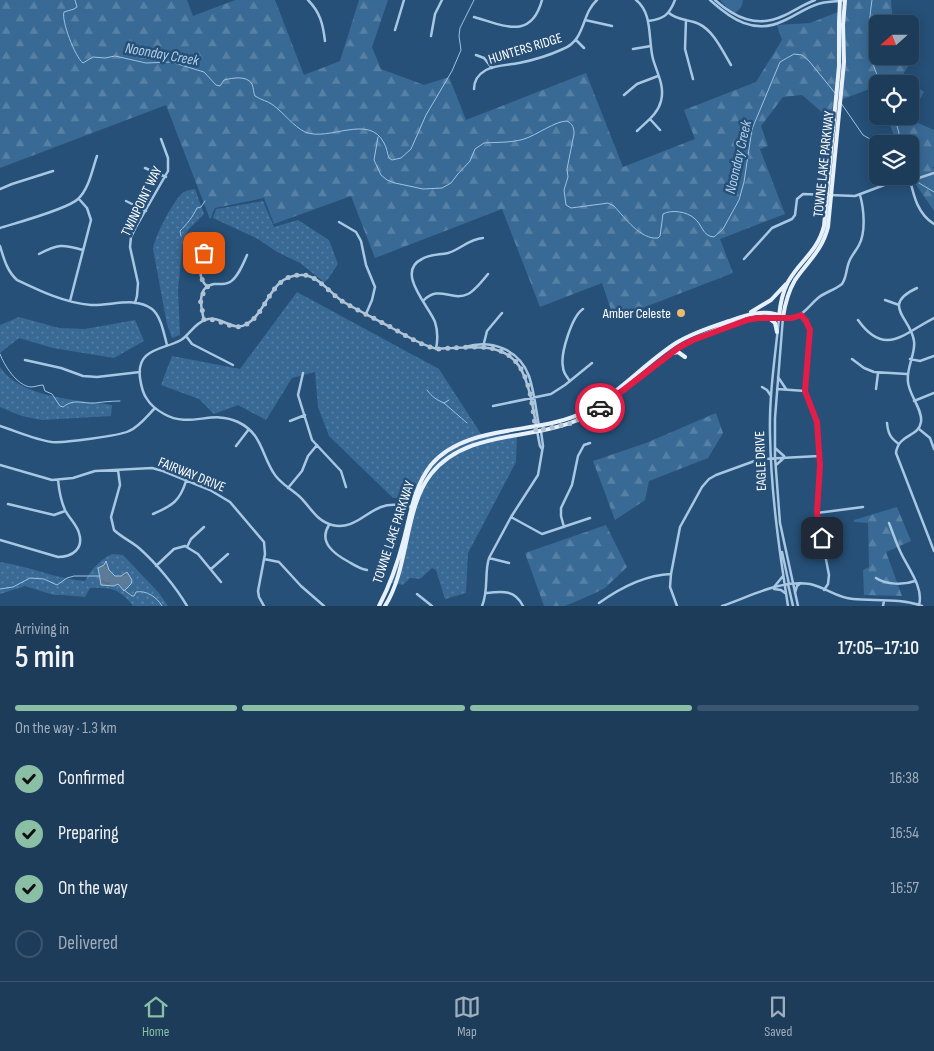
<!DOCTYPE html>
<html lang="en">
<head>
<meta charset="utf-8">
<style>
  :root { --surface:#1c3c5a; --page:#254360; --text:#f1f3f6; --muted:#a0adbb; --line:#3a5670; --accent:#8abfa5 }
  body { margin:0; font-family:"Sofia Sans Condensed",sans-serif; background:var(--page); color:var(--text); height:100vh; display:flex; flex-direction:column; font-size:19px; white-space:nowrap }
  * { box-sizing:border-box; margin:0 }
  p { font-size:16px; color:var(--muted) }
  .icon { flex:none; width:28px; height:28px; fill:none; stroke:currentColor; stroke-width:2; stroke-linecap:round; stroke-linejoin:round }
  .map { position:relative; height:606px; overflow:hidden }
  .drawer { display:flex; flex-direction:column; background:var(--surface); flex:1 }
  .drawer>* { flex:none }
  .needle { width:32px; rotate:249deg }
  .fabs { position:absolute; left:869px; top:15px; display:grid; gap:10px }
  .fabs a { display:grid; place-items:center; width:50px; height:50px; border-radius:8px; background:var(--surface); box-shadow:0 2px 12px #0003,0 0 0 1px var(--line); font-size:25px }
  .pin { position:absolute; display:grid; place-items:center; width:42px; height:42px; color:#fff; margin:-21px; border-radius:10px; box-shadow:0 2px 8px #0006 }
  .courier { position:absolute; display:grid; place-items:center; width:50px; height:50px; margin:-25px; border:4px solid #e11d48; border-radius:50%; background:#fff; color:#222; box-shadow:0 1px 6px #0007 }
  .overview em { font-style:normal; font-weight:600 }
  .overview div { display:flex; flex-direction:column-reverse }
  .overview { display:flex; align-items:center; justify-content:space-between; height:85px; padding:0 15px }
  h1 { font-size:32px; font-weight:600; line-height:38px }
  .bar { display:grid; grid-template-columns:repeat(4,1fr); gap:8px 5px; align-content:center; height:60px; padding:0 15px }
  .bar i { height:6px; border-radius:4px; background:var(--line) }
  .bar .selected { background:var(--accent) }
  .bar p { grid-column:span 4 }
  ol { padding:0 15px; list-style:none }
  li { display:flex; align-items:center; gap:15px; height:55px }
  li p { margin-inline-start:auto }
  li .icon { padding:5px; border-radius:50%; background:var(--accent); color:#111; stroke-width:4 }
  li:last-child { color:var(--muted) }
  li i { width:28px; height:28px; border:2px solid var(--line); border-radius:50% }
  .tab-bar { display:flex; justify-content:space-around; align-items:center; height:70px; border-top:1px solid var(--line); background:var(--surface); font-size:14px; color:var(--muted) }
  .tab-bar a { display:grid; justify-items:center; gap:2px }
  .tab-bar .selected { color:var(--accent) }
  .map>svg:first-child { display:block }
  .grass { fill:url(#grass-dots) }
  .forest { fill:url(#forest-firs) }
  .water { fill:url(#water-ripples); stroke:#9cc3e3 }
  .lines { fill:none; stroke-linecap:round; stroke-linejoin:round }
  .stream { stroke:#9cc3e3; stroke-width:1 }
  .minor { stroke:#a7c7e3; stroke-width:2.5 }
  .major { stroke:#e7f1fc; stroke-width:4 }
  .done { stroke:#b3c2d0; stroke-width:5; stroke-dasharray:0 9 }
  .route { stroke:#e11d48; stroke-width:6 }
  .poi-dot { fill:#ecbc6d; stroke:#265078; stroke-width:2 }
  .labels { text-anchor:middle; stroke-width:5; stroke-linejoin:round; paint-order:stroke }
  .street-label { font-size:14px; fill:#fff; stroke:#265078 }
  .poi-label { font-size:14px; fill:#fff; stroke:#265078; text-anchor:end }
  .water-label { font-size:15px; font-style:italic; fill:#b2d1eb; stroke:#265078 }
</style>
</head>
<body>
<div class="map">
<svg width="934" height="606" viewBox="0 0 934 606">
  <defs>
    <pattern id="grass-dots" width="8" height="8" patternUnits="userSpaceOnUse" patternTransform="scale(1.25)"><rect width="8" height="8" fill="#396a95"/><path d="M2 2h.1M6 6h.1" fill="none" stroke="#5780a5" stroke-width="1.8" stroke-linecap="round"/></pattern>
    <pattern id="forest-firs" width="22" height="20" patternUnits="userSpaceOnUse" patternTransform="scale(1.25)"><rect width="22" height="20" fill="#396a95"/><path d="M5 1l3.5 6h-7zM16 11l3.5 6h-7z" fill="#5780a5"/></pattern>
    <pattern id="water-ripples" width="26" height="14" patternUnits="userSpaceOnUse" patternTransform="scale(1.25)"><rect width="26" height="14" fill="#5c7b98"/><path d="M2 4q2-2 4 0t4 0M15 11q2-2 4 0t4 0" fill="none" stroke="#546472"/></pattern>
  </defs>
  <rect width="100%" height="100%" fill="#265078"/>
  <path class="grass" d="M195,189l9,25 -15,15 -6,10 -5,50 2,46 -8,3 -5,-14 -14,-75c1,-11 21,-51 31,-57 3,-2 8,-2 11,-3z
    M263,201l11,26 24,-7 31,20 9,24 -10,15 -4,3 -24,-19 -23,-11 -19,-13 -45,-21 3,-9z
    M297,292l142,77 44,68 34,-4 -1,29 -48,91 -2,40 -21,6 -9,-29 -4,-2 -12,11 -10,-1 -7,7 -14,-3 20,-64 4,-21 -20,1 -64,-62 -11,-29 -3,-35 -23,6 -26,42 -28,-15 -24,9 -15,-15 -38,-14 11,-29 68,13z
    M19,317l40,11 26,1 50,-9 9,21 -30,17 -61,-10 -34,-10 -19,15v-28z
    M0,367c20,31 78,33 112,38l-1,11 -69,4 -20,-4 -20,-8 -2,-1z
    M112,554l11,1 36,38 9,13h-35c-13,-17 -22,-19 -43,-18l-5,9 -22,-2h-9l-29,-9 -25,8v-32c29,4 56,17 85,19 8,-14 14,-20 27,-27z"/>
  <path class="forest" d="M0,0h187l6,16 42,-16h40l29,75 36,-14 19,-61h29l-16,47 9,22 43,16 25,-8 17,43 120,-47 37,94 72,-28 -11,-29 72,-28 26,-42 -5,-15 33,-2 33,-13 2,-10h46l2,24h-15v32h32v-6h9l-17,26 22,16 -14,24v-32h-32l-1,8 -2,-5 -35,13 -5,-13 -4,33 -29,-25 -19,2 -22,29 7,20 -8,3 25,65 -65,25 13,34 -119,46 -12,-36 -62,24 -38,-98 -127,49 -24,-62 -77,28 -10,-26 -49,10 -5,11 -44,-114 -166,63z
    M720,0h23c-1,7 -3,10 -10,14z
    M887,116h23l-1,3 25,11v37h-2l2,2v42l-24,-35v-32h-13z
    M716,413l7,20 -15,25 -59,23 -4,19 -30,20 -22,-59 53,-18z
    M897,507l14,34 -25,11 16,44 -38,-1 -1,-25 6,-3 -1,-44 -14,-1v-2z
    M606,525l21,42 -22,21 -12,6 -28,12h-21l-19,-53z"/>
  <path class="water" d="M106,561l3,9 6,6h6l6,-4 5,8 -1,4 -7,7 -6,-7 -4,2 -13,-1 -3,-17 6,-3z"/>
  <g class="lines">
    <path class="stream" d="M75,0l2,7 -3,2 -10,3c-3,8 11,45 19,51l10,-6 12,1 10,-2 31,7 25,-1 33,10 12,13 4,1 4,-6c8,-2 23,-5 28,4 2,5 1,8 3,12 6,4 13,5 18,9 11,8 20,21 32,27 24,10 64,-19 79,11 3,5 3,10 5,15l3,2 9,-2 10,-9 15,-34 26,-44 9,-21 -2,-14 1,-8 14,-28
      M872,0c-4,28 -6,59 10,84
      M841,103l22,32 16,9
      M894,116l5,17 -5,11
      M378,137l-4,23 7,15 6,5 8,3 28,6 19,-1 9,-5 6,-8 13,-14 5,-12 9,-6c13,-1 27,0 40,-4 13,-4 31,-18 43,-18 6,3 7,7 7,13l-7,35 1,8 -4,13 2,15 5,3 30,-4 7,-1 6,3c11,12 27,34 44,32l2,-2 3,-22c9,-5 24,-2 31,4 9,7 8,18 20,19l9,-8 16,-29 5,-18 8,-53 28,-67 14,-8 8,1 7,6 26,32
      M910,173l1,2
      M919,183l15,9
      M181,236l-1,-5c7,-7 12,-13 17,-23l4,-1 4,-6
      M0,354c4,11 17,32 31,33 4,0 8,-2 12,-2l2,6 7,3 8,12 3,1c11,-9 20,-3 32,-4 8,-1 16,-2 25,-2
      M427,390c5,7 10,10 17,13l5,-3
      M444,403l23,20
      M0,589l13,-2 17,-9 14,1 13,6 10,-7 7,-2h26
      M124,590l8,6h2l2,-4c10,-2 21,5 26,14"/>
    <path class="minor" d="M308,0c12,12 15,24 17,41
      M636,0c17,13 12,40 17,59 4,14 12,27 8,42 -3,13 -15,21 -24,30
      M710,0c21,19 44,35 73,21 12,-5 22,-13 35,-17 8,-3 18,-2 27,-4
      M715,0c20,18 42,28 68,16 11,-5 21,-12 32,-16
      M669,13c9,8 20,6 30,11 15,7 24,28 32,41
      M474,17c29,8 57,24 68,-17
      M585,20l27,6
      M686,20l-1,29 8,30
      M648,21c16,-2 21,-6 27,-21
      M395,30l9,-30
      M431,36l4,-22 7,-14
      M576,40l8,8
      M633,49l18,-3
      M476,55l8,3 8,10
      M474,89c0,-8 5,-15 12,-19 9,-5 23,-5 33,-7 15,-3 31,-8 44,-14 23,-9 18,-35 34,-49
      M624,95l13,-11 21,-8
      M650,119l10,11
      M145,168l21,9
      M910,180c4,17 8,34 24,44
      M0,189l12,-5 41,-13
      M126,201l20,10
      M339,222l17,10 5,9 5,24 9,22 -3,13 -6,14
      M0,228c16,-5 68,-19 78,-29 11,-10 14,-29 19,-43
      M0,246c4,13 7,25 17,34 23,11 48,23 74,25 20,1 44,-9 61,4 9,7 12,25 15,36
      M39,254c19,-10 23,-10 44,-4
      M744,259l28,-31 20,-9 3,-4 2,-16 6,-5 52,2 32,-12 29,-5 18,-6
      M208,287c-16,-12 -3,-36 3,-49
      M917,288c-37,17 -6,30 -3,53 2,13 -8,26 -6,41 1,13 15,28 13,40 -2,15 -23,12 -25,31l38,98
      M885,300l14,5
      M70,301l21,-81 -4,-12 -8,-9
      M423,301c16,-17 29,1 45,-7 6,-3 16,-15 20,-20
      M135,303l2,-7 1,-13 -8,-36 1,-10 5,-10 32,-56v-13l-7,-19
      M801,315l5,6 3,9 -4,61 12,31 2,43 -2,48 12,62 -1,9 -4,6
      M779,319c-4,38 -10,77 -9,115 1,58 9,115 18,172
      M204,320c-3,-12 -8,-33 10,-36 5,0 11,1 16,-2 8,-5 13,-18 17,-27
      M858,320c27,38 46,13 76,-2
      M186,336l6,8 41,21
      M484,343l3,-12 15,-18
      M465,347c26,-8 54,2 64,29 5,15 7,33 10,50
      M436,349c2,-10 2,-18 -1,-27 -6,-16 -40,-50 -13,-63 8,-5 18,-4 26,-6 13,-4 21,-14 35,-15
      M852,359l12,9 10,4 33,2
      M910,359l10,2 14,-5
      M25,360l36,8 22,8 14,1 43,-5
      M303,373l-5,22 14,45 29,31 5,16
      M778,377l8,12
      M570,381c-3,-4 -7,-8 -7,-14 -3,-13 9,-51 20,-58
      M762,387l5,3 4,6
      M777,389l28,2
      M876,389l2,-16
      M914,401l20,-8
      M493,406l58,-12 14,-9 27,-22
      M290,421l15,-6
      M887,423c1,10 3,15 12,21
      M0,426c16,5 36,14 52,16 11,1 67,-6 77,-11 10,-4 18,-15 26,-23
      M919,429l11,9 4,11
      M236,446l13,-17
      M775,448l9,8
      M0,465l52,15 21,-2 22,-7 57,-3 11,3 47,19 20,12 34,40 1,12 -7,37 1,6 5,9
      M776,465l8,-7
      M118,470l2,15 -9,32 3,13c7,7 17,11 25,18 17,15 37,39 48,58
      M288,488l14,-17 6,-15 9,-11
      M8,504l46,11 11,-4
      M411,507c-10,-2 -20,-4 -30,0 -18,7 -28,23 -49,18 -16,-4 -22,-19 -33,-29 -9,-8 -20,-13 -26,-24 -12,-20 -12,-39 -35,-50 -27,-13 -47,7 -74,-8 -7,-4 -13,-8 -17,-15 -4,-5 -6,-14 -7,-21 -4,-30 23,-28 41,-38 9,-6 13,-16 24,-20 16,-6 27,13 42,4 21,-13 23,-49 54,-49 16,-1 29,18 41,26 15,9 32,17 48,26 14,7 28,17 44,21 5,1 12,0 18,0 21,-1 47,-4 63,13 16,16 20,63 25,85l2,3
      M817,513l46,-6
      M153,514c19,-8 27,-13 33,-33
      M511,517l31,17 48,-16
      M889,523c4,10 7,20 12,30 7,15 23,35 18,52
      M329,525c-11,17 5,29 20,37 5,3 11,7 18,8
      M564,527l-3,-11v-8l11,-23 6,-29 6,-11 6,-2
      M0,540l58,17c14,0 26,-8 21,-24 -2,-8 -10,-15 -14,-23 -4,-9 -6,-20 -7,-30
      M187,547l4,-8 13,-12
      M782,552l7,32
      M489,558l20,5
      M264,559l15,3 22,24 23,20
      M156,566l18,-17 11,-3 13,8 23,28
      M211,569l17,-15
      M671,574l9,-47 22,-40 7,-8 7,-4 44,-16 59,-3
      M876,578c10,7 28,7 39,3
      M788,584l5,22
      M774,587l9,-11
      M774,589l7,1 4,3
      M487,593c16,-2 28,-3 36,13
      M795,593l2,-7 4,-3
      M417,594l15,12
      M599,603c21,-15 46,-28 72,-29l-1,13 7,19
      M482,606c7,-16 2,-32 7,-48l22,-41 27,-42 5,-29 -2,-15
      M722,606c27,-9 59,-27 88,-22 15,3 27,14 43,15 22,2 48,-1 69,7
      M798,606l-18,-83 -5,-66v-39l8,-101c20,2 22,-8 35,-19 7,-6 17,-8 24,-14 5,-7 4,-15 7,-22 2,-6 7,-11 10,-17 7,-13 5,-36 1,-50
      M883,606l1,-5"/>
    <path class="major" d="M751,312l20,-12 15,-16
      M779,317c1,-12 3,-24 9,-35 12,-22 29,-29 36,-56l15,-160v-44l1,-22
      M783,317c2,-13 5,-25 12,-37 13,-19 27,-29 33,-53l16,-165 -1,-37 2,-25
      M770,319l5,4 2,9
      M673,353l5,-1 7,5
      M379,606c11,-21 19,-44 25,-67 7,-27 10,-52 27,-74 36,-43 109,-29 155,-54 33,-18 59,-48 90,-68 16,-10 35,-16 53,-22 16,-6 38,-13 54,-4
      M385,606c24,-37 19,-98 46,-132 36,-45 101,-33 149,-55 15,-6 28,-17 41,-27 19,-15 38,-30 57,-44 16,-10 56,-27 74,-29 10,-2 21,2 31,-2"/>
  </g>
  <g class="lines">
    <path class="done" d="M204,253c-3,11 -7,26 4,34l-8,11 4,22c15,-4 28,13 43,4 21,-12 23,-49 54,-49 16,-1 28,18 41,26 15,9 31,17 47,25 14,8 28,17 44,22 6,2 13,0 19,0 19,-1 43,-4 59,9 20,16 21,50 25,74l36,-8 28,-15"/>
    <path class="route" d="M600,408l78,-60 15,-8 54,-20 11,-2h34l9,-3 5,6 4,9 -5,61 12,31 3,43 -3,48 5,25"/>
  </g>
  <circle class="poi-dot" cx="681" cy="313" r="5"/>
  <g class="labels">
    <g class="street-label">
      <text transform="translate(525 48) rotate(-17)" y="5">HUNTERS RIDGE</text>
      <text transform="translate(823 164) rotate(-84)" y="5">TOWNE LAKE PARKWAY</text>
      <text transform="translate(141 201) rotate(-64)" y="5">TWINPOINT WAY</text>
      <text transform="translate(760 461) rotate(-92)" y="5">EAGLE DRIVE</text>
      <text transform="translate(192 474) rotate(22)" y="5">FAIRWAY DRIVE</text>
      <text transform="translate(393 532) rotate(-72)" y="5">TOWNE LAKE PARKWAY</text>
    </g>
    <g class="poi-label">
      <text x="671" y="318">Amber Celeste</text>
    </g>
    <g class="water-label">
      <text transform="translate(162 54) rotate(10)" y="5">Noonday Creek</text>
      <text transform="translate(738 157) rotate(-77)" y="5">Noonday Creek</text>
    </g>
  </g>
</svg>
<div class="fabs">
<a><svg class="needle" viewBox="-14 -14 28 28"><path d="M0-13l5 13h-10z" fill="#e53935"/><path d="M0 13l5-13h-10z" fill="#a0adbb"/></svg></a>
<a><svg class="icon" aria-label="locate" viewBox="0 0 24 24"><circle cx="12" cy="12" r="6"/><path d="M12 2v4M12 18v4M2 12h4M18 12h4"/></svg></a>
<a><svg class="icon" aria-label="layers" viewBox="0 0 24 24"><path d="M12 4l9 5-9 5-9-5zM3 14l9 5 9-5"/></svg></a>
</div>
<div class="pin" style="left:204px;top:253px;background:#ea580c"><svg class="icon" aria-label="bag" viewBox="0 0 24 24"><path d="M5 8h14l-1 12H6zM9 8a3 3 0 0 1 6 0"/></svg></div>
<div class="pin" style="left:822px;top:538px;background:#1f2937"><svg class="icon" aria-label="home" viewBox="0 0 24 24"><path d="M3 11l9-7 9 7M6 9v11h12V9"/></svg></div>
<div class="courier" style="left:600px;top:408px"><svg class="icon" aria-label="car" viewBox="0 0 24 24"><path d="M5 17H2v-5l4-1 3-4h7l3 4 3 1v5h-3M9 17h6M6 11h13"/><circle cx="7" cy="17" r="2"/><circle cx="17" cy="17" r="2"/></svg></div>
</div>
<section class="drawer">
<div class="overview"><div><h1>5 min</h1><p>Arriving in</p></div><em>17:05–17:10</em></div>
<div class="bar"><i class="selected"></i><i class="selected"></i><i class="selected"></i><i></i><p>On the way · 1.3 km</p></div>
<ol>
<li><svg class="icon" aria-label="check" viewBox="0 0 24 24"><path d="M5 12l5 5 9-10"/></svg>Confirmed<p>16:38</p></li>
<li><svg class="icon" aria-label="check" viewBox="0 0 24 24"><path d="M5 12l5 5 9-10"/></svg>Preparing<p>16:54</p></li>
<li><svg class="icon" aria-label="check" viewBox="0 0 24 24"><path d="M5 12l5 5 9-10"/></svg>On the way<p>16:57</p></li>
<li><i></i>Delivered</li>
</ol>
</section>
<nav class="tab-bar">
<a class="selected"><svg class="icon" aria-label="home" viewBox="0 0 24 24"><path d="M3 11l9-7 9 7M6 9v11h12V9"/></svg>Home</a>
<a><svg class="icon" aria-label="map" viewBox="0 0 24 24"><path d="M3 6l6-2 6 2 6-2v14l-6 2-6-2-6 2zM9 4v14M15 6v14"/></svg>Map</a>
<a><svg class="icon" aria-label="saved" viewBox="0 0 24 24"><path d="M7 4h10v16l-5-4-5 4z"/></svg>Saved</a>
</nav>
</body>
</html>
